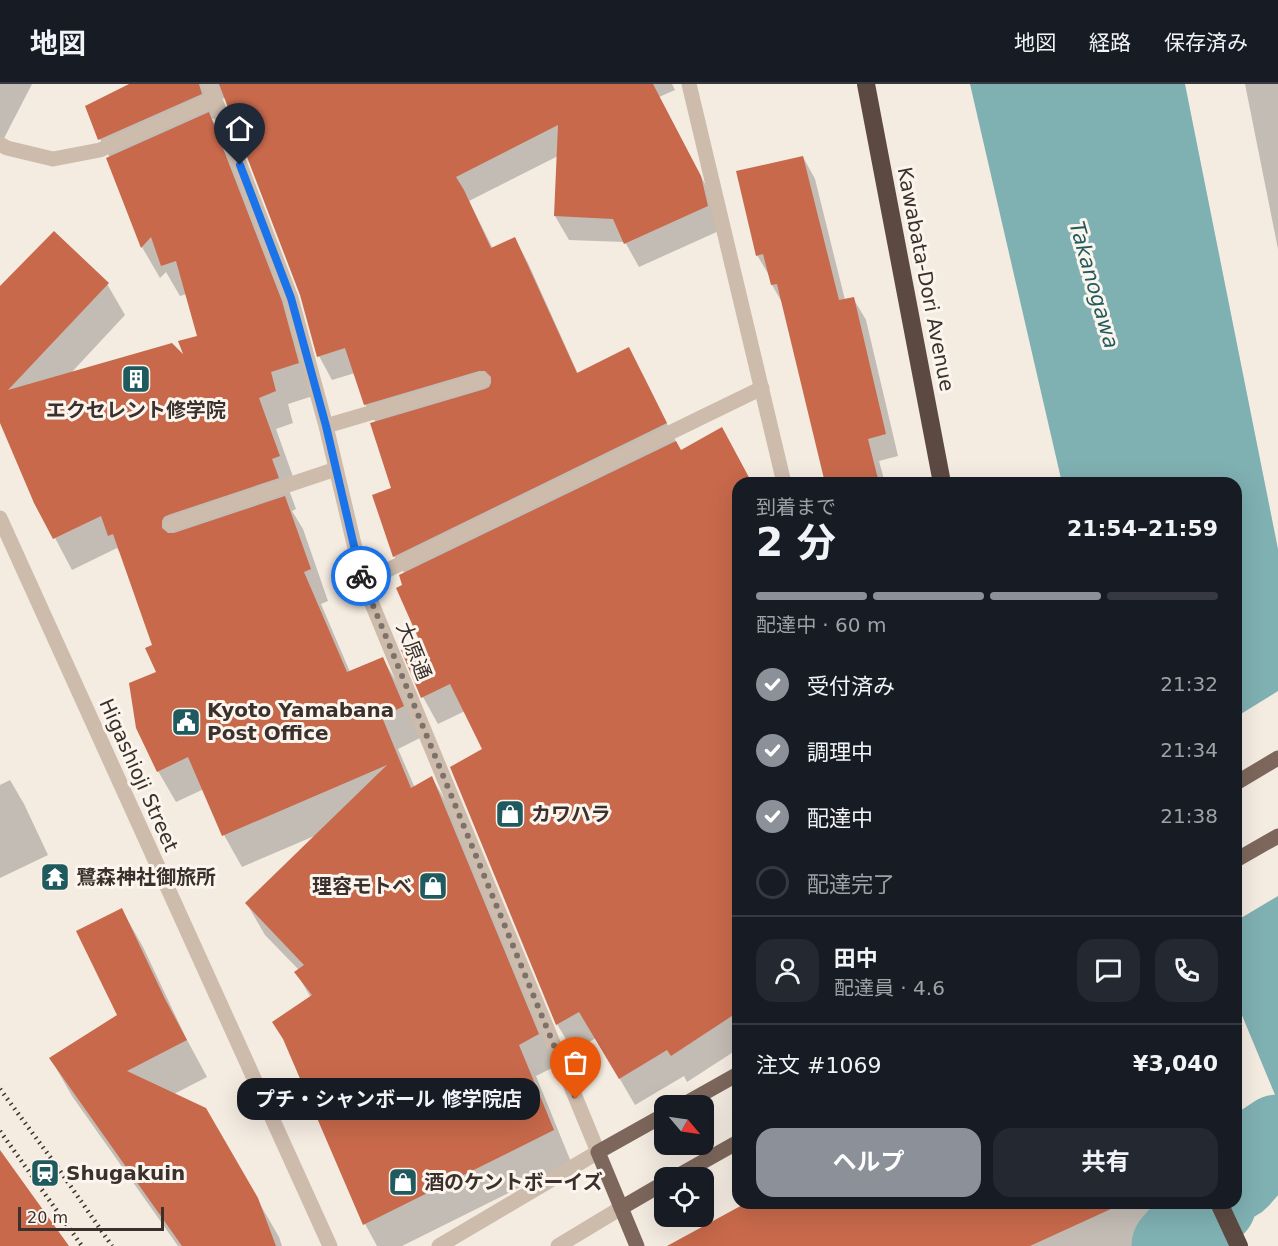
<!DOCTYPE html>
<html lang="ja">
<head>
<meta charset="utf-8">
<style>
  :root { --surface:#171b24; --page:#242831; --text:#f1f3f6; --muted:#9ea1a6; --line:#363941; --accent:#8c9099 }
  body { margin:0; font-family:"DejaVu Sans","Noto Sans JP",sans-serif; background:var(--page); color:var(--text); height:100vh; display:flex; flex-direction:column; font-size:22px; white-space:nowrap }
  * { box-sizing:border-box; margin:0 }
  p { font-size:20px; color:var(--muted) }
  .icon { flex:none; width:33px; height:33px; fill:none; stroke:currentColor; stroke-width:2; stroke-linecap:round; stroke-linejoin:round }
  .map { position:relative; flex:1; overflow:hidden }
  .side { position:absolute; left:732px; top:393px; width:510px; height:732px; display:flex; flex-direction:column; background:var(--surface); border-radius:18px; box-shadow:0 6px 24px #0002 }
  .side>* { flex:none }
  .needle { width:39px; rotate:119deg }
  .tools { position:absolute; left:654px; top:1011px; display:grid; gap:12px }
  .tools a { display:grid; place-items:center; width:60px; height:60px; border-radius:12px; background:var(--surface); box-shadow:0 6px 24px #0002; font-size:30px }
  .scale { position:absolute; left:18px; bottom:15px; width:146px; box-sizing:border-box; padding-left:6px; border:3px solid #3b302b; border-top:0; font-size:16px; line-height:21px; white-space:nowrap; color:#3b302b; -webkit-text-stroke:4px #fbf5ee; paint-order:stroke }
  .pin { position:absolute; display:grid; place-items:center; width:51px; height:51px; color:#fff; margin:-62px -26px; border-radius:50% 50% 50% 0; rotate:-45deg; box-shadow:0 0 6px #0007 }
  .pin .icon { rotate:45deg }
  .courier { position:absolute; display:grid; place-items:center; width:60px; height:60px; margin:-30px; border:4px solid #1a73e8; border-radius:50%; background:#fff; color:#222; box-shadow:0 2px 8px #0007 }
  .bubble { position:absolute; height:42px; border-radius:18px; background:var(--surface); box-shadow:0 6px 24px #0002; font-size:20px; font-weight:700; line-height:42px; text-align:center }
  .overview em { font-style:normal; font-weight:700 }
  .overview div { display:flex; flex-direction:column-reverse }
  .overview { display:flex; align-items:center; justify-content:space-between; height:102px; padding:0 24px }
  h1 { font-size:39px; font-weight:700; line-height:45px }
  .bar { display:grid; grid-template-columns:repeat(4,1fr); gap:9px 6px; align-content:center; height:72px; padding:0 24px }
  .bar i { height:8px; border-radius:4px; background:var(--line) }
  .bar .active { background:var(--accent) }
  .bar p { grid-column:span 4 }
  .line { display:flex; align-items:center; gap:15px; padding:0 24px; border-top:2px solid var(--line) }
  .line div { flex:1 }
  .round { display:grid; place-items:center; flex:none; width:63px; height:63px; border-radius:18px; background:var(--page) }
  ol { padding:0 24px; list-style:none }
  li { display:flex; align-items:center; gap:18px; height:66px }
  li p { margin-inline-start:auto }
  li .icon { padding:6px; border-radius:50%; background:var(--accent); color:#fff; stroke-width:4 }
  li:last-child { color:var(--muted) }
  li i { width:33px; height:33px; border:3px solid var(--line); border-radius:50% }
  .primary-button { display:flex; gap:12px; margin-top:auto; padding:12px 24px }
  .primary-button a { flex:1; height:69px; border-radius:18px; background:var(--accent); color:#fff; font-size:24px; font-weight:700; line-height:69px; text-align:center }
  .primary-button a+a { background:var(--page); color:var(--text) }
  header { display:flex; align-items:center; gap:36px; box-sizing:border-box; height:84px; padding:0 30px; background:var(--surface); border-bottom:2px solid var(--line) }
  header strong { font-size:28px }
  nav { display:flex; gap:33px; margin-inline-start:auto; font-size:21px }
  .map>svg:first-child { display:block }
  .water { fill:#7fb0b2 }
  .pier { fill:#f4ebe1 }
  .shadow { fill:#0003 }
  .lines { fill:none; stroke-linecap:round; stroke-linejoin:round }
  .river { stroke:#7fb0b2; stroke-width:87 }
  .building { fill:#c8694b }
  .minor { stroke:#cdbbac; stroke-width:15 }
  .major { stroke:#7d675c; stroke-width:15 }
  .highway { stroke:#5c4a42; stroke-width:18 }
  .rail { stroke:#3b302b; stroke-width:4.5; stroke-dasharray:1.5 4.5; stroke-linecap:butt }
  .done { stroke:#7c716b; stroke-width:6; stroke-dasharray:0 10.8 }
  .route { stroke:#1a73e8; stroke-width:8 }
  .labels { text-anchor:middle; stroke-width:6; stroke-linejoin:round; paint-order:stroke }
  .street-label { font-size:20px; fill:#3b302b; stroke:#fbf5ee }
  .poi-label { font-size:20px; font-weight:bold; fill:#3b302b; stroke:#fbf5ee; text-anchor:start }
  .water-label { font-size:21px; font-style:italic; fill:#1f5a5e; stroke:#fbf5ee }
</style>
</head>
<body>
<header>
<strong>地図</strong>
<nav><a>地図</a><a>経路</a><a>保存済み</a></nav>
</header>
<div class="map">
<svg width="1278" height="1162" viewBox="0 0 1278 1162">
  <rect width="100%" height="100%" fill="#f4ebe1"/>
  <path class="water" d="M970,0h215l93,465v553l-42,-101v-518h-174z"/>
  <path class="pier" d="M1278,607v205l-42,25v-204z"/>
  <path class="shadow" d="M0,0h32l-32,62z
    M151,0h521l3,6 -16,7 55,104 7,29 -82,37 -14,-25 -56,-2 -14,-24 3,-60 -89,45 24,48 22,-10 13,24 50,111 64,-1 39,79 70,31h-13v566l-51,33 -3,-6 -49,29 -39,-67 -23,13 -16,-27 -73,-275 -19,-38 -27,13 -15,-27 -20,-47 19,-7 -18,-57 1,-12 -11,-18 -1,-67 -17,-66 -11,-19 -10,-31 -23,7 -13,-24 -17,-62 -75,-195 -7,-1 -5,20 -3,1 15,26 72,189 17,61 -28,9 5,19 -17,6 21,59 -8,2 7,19 -4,2 11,18 25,72 -7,3 29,68 33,-13 18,31 19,48 -22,11 17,39 17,-10 18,31 106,257 -20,10 35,86 -169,84h-25l-12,-22 -79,-182 25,-44 -15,-26 3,-2 -34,-35 -18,-31 72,-70 -77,33 -18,-32 -20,-46 -28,13 -18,-31v-99l-4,-26 -32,-90 -5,-8 -45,22 -36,-68 -36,-82v-132l107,-4 18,31 -54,58 116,-13 12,-23 -12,-43 -7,2 -14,-24 -6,6 -18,-31 -35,-88 3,-1 -10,-19 -13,-32z
    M1245,0h33v165z
    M803,73l12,22 30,121 8,-2 13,22 32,136 -19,5 6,22h-58l-43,-177 -12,-21 -2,-8 -13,-22z
    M10,696l14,24 24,51 -48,23v-93z
    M122,826l21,37 43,91 21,39 -33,17 31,15 74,128 3,9h-104l-106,-150 -21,-37 67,-44z
    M749,1119h410l20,43h-504z"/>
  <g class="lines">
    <path class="river" d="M1236,1093l24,-27 18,-12
      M1175,1162l38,-43"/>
  </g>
  <path class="building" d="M129,0h70l3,10 -104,46 -13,-34z
    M219,0h434l48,92 7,30 -84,38 -11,-25 -59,-3 4,-91 -102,52 8,13 27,58 24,-11 62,136 52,-26 38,76 -274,134 -21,-62 19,-7 -21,-65 115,-34 4,-2 2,-4v-6l-6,-6h-6l-115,34 -19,-57 -28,9 -17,-62z
    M209,28l73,189 17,62 -28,9 5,19 -17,7 21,58 -8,3 7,19 -111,37 -4,2 -2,4v7l6,5h6l111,-37 26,73 -7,3 43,100 36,-15 21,49 -22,11 29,71 21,-12 107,258 -20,11 35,85 -191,95 -80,-186 -11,-17 40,-27 -18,-23 10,-7 -59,-62 142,-138 -165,71 -34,-79 -31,15 -21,-44 -7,-45 27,-11 -11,-24 7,-3 -39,-111 -5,2 -7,-20 -48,23 -19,-36 -34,-80v-137l54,-55 55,52 -101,107 164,-47 11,11 -5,-13 19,-5 -21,-75 -15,5 -10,-29 -10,11 -35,-90z
    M803,72l36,144 15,-3 32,137 -18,5 11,44h-54l-48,-199 -6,1 -8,-31 -7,2 -20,-85z
    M722,343l30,56h-14v529l-67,44 -4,-6 -48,29 -40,-67 -23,13 -106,-258 32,-18 -32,-65 -29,14 -20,-48 19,-8 -24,-54 6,-3 -3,-10 277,-134 5,9z
    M122,824l43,91 22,41 -60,31 79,37 52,90 18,48h-94l-133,-188 68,-43 -41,-84z
    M0,1066l69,96h-69z
    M746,1119h378l-94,43h-363z"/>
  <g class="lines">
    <path class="minor" d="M209,0l82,214 35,128 37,156 235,570 -159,94
      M689,0l95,399
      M0,60l7,4 46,11 47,-9 114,-51
      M326,342l156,-46
      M0,434l330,728
      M171,440l165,-55
      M363,498l399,-194
      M558,1162l63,-38"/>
    <path class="major" d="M1236,699l42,-25
      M1236,776l42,-24
      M681,1022l57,-32
      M674,1094l64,-36
      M621,1124l43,-25
      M637,1162l-39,-94 66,-37"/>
    <path class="highway" d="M866,0l76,399
      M1219,1119l20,43"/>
    <path class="rail" d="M0,1005l56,76 56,81
      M0,1047l82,115"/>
  </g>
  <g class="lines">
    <path class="done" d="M361,492l215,523"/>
    <path class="route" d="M240,81l51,133 35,128 35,150"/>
  </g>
  <defs>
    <g id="building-square" transform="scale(1.5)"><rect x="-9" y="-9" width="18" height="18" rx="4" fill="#1f5a5e" stroke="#fbf5ee"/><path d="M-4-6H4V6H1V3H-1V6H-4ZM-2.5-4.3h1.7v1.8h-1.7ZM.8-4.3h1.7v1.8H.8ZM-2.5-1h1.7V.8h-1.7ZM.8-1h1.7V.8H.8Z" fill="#fff"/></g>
    <g id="civic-square" transform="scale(1.5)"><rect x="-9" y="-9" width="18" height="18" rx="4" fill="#1f5a5e" stroke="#fbf5ee"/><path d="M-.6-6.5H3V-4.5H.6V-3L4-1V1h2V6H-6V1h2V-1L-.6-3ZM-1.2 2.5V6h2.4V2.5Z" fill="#fff"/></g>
    <g id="shop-square" transform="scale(1.5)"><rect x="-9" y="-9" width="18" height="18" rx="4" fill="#1f5a5e" stroke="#fbf5ee"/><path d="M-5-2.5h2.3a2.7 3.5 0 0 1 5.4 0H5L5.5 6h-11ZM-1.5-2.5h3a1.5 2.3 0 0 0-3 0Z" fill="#fff"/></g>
    <g id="temple-square" transform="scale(1.5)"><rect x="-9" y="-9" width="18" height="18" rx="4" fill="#1f5a5e" stroke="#fbf5ee"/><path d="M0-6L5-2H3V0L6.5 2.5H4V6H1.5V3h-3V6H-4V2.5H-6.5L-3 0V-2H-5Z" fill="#fff"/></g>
    <g id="station-square" transform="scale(1.5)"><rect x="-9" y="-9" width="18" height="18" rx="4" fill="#1f5a5e" stroke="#fbf5ee"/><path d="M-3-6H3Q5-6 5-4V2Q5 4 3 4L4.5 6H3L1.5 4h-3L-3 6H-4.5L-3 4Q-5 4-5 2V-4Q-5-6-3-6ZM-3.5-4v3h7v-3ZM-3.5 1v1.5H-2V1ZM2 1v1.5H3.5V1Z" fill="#fff"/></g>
  </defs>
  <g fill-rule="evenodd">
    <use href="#building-square" x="136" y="295"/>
    <use href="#civic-square" x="186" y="638"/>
    <use href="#shop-square" x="510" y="730"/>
    <use href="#temple-square" x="55" y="793"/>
    <use href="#shop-square" x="433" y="802"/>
    <use href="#station-square" x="45" y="1089"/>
    <use href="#shop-square" x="403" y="1098"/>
  </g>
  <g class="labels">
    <g class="street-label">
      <text transform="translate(926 195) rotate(79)" y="7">Kawabata-Dori Avenue</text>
      <text transform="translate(414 567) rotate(68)" y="7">大原通</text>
      <text transform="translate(139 691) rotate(66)" y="7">Higashioji Street</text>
    </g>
    <g class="poi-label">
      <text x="136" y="333" text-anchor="middle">エクセレント修学院</text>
      <text x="207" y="633">Kyoto Yamabana<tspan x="207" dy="23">Post Office</tspan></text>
      <text x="531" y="737">カワハラ</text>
      <text x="76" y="800">鷺森神社御旅所</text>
      <text x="412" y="809" text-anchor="end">理容モトベ</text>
      <text x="66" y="1096">Shugakuin</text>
      <text x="424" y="1105">酒のケントボーイズ</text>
    </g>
    <g class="water-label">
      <text transform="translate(1094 201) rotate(74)" y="7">Takanogawa</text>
    </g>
  </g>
</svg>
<div class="tools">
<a><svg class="needle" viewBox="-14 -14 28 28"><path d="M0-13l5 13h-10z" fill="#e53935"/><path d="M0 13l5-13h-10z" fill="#9ea1a6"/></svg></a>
<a><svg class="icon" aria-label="locate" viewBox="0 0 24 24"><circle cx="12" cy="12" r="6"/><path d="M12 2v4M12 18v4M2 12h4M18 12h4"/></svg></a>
</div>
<div class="scale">20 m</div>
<div class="pin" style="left:576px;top:1015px;background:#ea580c"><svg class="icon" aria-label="bag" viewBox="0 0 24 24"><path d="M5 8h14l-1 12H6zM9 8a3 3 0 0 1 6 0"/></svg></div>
<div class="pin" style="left:240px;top:81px;background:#1f2937"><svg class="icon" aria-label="home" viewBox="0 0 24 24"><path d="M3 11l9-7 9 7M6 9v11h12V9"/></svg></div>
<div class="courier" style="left:361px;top:492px"><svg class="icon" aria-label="bike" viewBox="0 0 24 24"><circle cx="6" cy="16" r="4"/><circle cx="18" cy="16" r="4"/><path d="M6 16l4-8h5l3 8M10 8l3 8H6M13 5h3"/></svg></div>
<div class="bubble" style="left:237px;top:994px;width:303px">プチ・シャンボール 修学院店</div>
<section class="side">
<div class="overview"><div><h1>2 分</h1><p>到着まで</p></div><em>21:54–21:59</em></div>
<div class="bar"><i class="active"></i><i class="active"></i><i class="active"></i><i></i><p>配達中 · 60 m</p></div>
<ol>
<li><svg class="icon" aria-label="check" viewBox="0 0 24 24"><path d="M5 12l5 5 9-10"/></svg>受付済み<p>21:32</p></li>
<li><svg class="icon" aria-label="check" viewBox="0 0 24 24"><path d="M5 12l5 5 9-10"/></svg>調理中<p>21:34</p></li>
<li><svg class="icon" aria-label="check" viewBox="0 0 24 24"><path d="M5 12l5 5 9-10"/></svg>配達中<p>21:38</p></li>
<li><i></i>配達完了</li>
</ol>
<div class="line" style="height:108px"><a class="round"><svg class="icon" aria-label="person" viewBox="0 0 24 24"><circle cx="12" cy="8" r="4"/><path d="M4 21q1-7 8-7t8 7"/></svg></a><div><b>田中</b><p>配達員 · 4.6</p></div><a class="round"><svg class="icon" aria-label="chat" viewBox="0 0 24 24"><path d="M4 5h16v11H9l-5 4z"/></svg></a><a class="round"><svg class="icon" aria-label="phone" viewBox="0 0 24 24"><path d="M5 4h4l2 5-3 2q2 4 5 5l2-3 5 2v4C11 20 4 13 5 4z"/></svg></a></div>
<div class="line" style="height:78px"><div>注文 #1069</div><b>¥3,040</b></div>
<div class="primary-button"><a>ヘルプ</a><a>共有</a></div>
</section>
</div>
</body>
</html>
